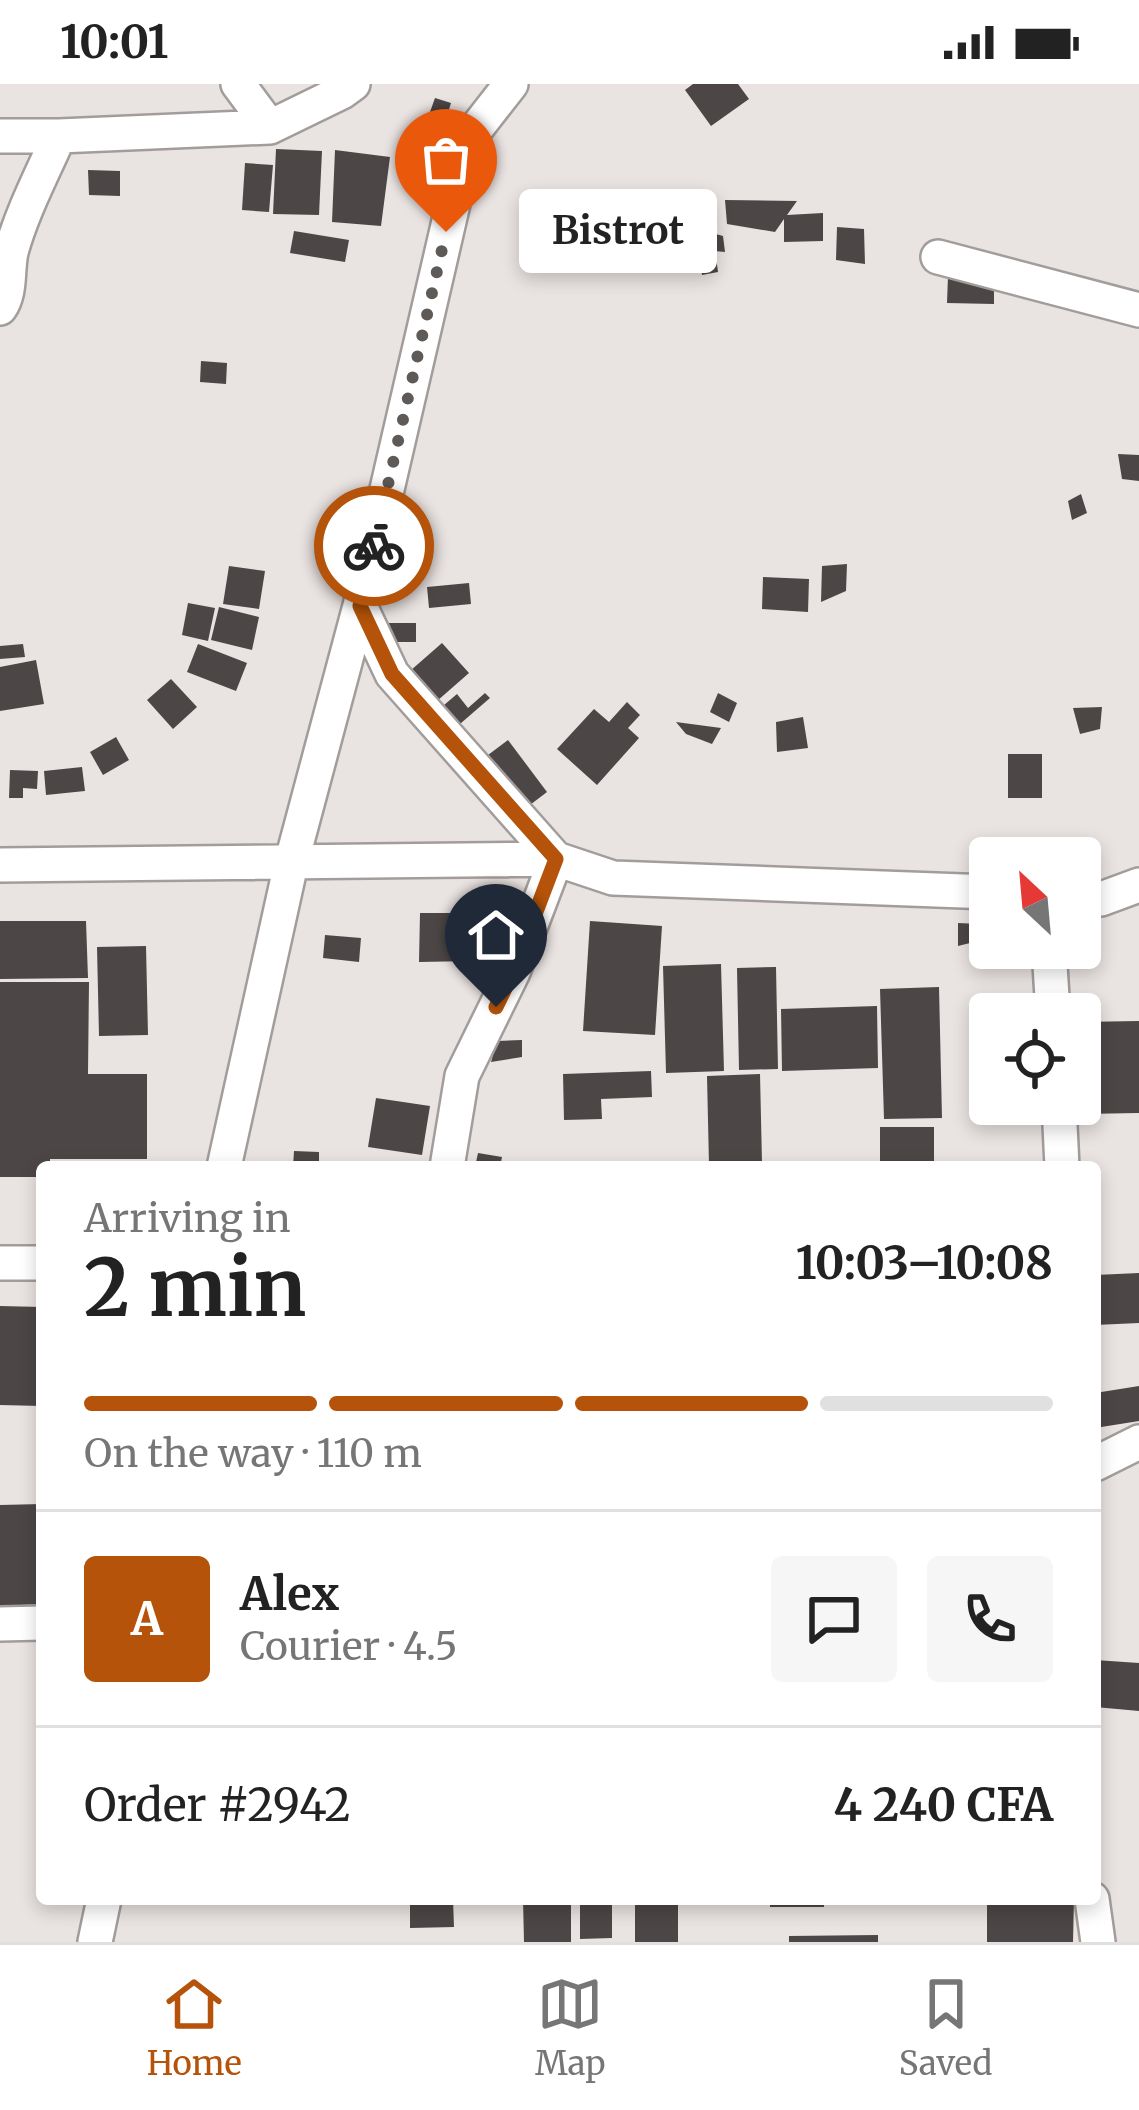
<!DOCTYPE html>
<html lang="en">
<head>
<meta charset="utf-8">
<style>
  :root { --surface:#fff; --page:#f6f6f6; --text:#222; --muted:#767676; --line:#e0e0e0; --accent:#b45309 }
  body { margin:0; font-family:Merriweather,serif; background:var(--page); color:var(--text); height:100vh; display:flex; flex-direction:column; font-size:45px; white-space:nowrap }
  * { box-sizing:border-box; margin:0 }
  p { font-size:39px; color:var(--muted) }
  .icon { flex:none; width:66px; height:66px; fill:none; stroke:currentColor; stroke-width:2; stroke-linecap:round; stroke-linejoin:round }
  .map { position:relative; flex:1; overflow:hidden }
  .side { position:absolute; left:36px; top:1077px; width:1065px; height:744px; display:flex; flex-direction:column; background:var(--surface); border-radius:12px; box-shadow:0 6px 18px #0003 }
  .side>* { flex:none }
  .needle { width:78px; rotate:334deg }
  .buttons { position:absolute; left:969px; top:753px; display:grid; gap:24px }
  .buttons a { display:grid; place-items:center; width:132px; height:132px; border-radius:12px; background:var(--surface); box-shadow:0 6px 18px #0003; font-size:60px }
  .pin { position:absolute; display:grid; place-items:center; width:102px; height:102px; color:#fff; margin:-123px -51px; border-radius:50% 50% 50% 0; rotate:-45deg; box-shadow:0 0 12px #0007 }
  .pin .icon { rotate:45deg }
  .courier { position:absolute; display:grid; place-items:center; width:120px; height:120px; margin:-60px; border:9px solid #b45309; border-radius:50%; background:#fff; color:#222; box-shadow:0 3px 15px #0007 }
  .bubble { position:absolute; height:84px; border-radius:12px; background:var(--surface); box-shadow:0 6px 18px #0003; font-size:39px; font-weight:700; line-height:84px; text-align:center }
  .head em { font-style:normal; font-weight:700 }
  .head div { display:flex; flex-direction:column-reverse }
  .head { display:flex; align-items:center; justify-content:space-between; height:204px; padding:0 48px }
  h1 { font-size:78px; font-weight:700; line-height:90px }
  .bar { display:grid; grid-template-columns:repeat(4,1fr); gap:18px 12px; align-content:center; height:144px; padding:0 48px }
  .bar i { height:15px; border-radius:9px; background:var(--line) }
  .bar .current { background:var(--accent) }
  .bar p { grid-column:span 4 }
  .line { display:flex; align-items:center; gap:30px; padding:0 48px; border-top:3px solid var(--line) }
  .line div { flex:1 }
  .round { display:grid; place-items:center; flex:none; width:126px; height:126px; border-radius:12px; background:var(--page) }
  .status { display:flex; justify-content:space-between; align-items:center; height:84px; padding:0 60px; background:var(--surface); direction:ltr }
  .status svg { height:33px; fill:currentColor }
  .menu { display:flex; justify-content:space-around; align-items:center; height:168px; border-top:3px solid var(--line); background:var(--surface); font-size:33px; color:var(--muted) }
  .menu a { display:grid; justify-items:center; gap:6px }
  .menu .current { color:var(--accent) }
  .map>svg:first-child { display:block }
  .building { fill:#4c4746 }
  .lines { fill:none; stroke-linecap:round; stroke-linejoin:round }
  .minor-casing { stroke:#a29d9b; stroke-width:38 }
  .minor { stroke:#fff; stroke-width:33 }
  .done { stroke:#5d5a58; stroke-width:12; stroke-dasharray:0 21.6 }
  .route { stroke:#b45309; stroke-width:15 }
</style>
</head>
<body>
<div class="status"><b>10:01</b><svg viewBox="0 0 49 12"><path d="M0 12V9h3v3zM5 12V6h3v6zM10 12V3h3v9zM15 12V0h3v12zM26 1h20v11H26zM47 4h2v5h-2z"/></svg></div>
<div class="map">
<svg width="1139" height="1858" viewBox="0 0 1139 1858">
  <rect width="100%" height="100%" fill="#e9e3e1"/>
  <path class="building" d="M693,0h45l11,15 -38,27 -26,-36z
    M435,14l16,5 -9,29 -17,-6z
    M276,65l46,2 -3,64 -46,-1z
    M335,66l55,7 -9,69 -49,-4z
    M245,79l28,2 -4,47 -27,-2z
    M88,86l32,1v25l-31,-1z
    M725,116l72,1 -10,14 36,-2v28l-39,1v-23l-9,13 -48,-8z
    M713,123l-1,26 11,3 2,16 -32,-3 -7,-40z
    M580,133l8,9 -15,13 -8,-9z
    M837,143l27,2 1,35 -29,-4z
    M294,147l55,9 -4,22 -55,-9z
    M716,173l2,15 -16,3 -2,-15z
    M948,192h46v28l-47,-1z
    M201,277l26,2 -1,21 -26,-2z
    M1118,370l21,1v26l-17,-2z
    M1081,410l6,19 -15,7 -4,-19z
    M847,480l-1,27 -25,11 1,-36z
    M229,482l36,5 -6,38 -36,-5z
    M763,493l46,2 -1,33 -46,-3z
    M469,499l2,21 -42,4 -2,-21z
    M188,519l27,5 -7,33 -26,-6z
    M219,523l40,10 -7,33 -41,-10z
    M382,539h34v19h-33z
    M442,559l27,30 -40,35 -27,-30z
    M23,560l2,13 -25,2v-13z
    M198,560l49,19 -11,28 -49,-19z
    M36,576l8,44 -44,7v-44z
    M171,595l26,28 -24,22 -26,-29z
    M485,609l5,5 -37,32 -16,-19 20,-17 11,14z
    M718,609l19,10 -8,19 -19,-10z
    M627,618l13,13 -12,13 11,10 -42,47 -40,-36 37,-40 15,13z
    M1102,623l-2,22 -20,5 -7,-26z
    M803,633l5,31 -31,4 -1,-30z
    M676,638l45,6 -9,16 -26,-10z
    M116,653l13,23 -26,15 -13,-23z
    M508,656l39,52 -21,16 -38,-53z
    M1008,670h34v44h-34z
    M82,683l3,24 -39,4 -2,-24z
    M10,686l28,1 -1,18 -14,-1v10h-14z
    M420,829h52v48l-53,1z
    M0,837h86l2,57 -88,1z
    M590,837l72,5 -7,109 -72,-4z
    M958,839l21,1 -1,17 -20,5z
    M325,851l36,3 -2,24 -36,-4z
    M146,862l2,89 -49,1 -2,-89z
    M721,880l3,107 -58,2 -3,-107z
    M776,883l2,102 -39,1 -2,-102z
    M0,898h89l-1,92h59v85h-97v8h-8v10h-42z
    M939,903l3,131 -58,1 -4,-130z
    M877,922l1,62 -96,3 -1,-62z
    M1139,937v92l-57,1 -2,-92z
    M522,956v17l-31,5 6,-21z
    M651,987l1,26 -51,2 1,20 -38,1 -1,-46z
    M760,990l2,89 -53,2 -2,-89z
    M376,1014l54,8 -8,49 -54,-8z
    M880,1043h54v40h-54z
    M294,1067l25,1v15h-26z
    M478,1069l24,4 -2,10h-25z
    M1139,1189v50l-44,2v-50z
    M0,1222l42,1v99l-42,-1z
    M1139,1302v35l-44,7v-35z
    M42,1420v100l-42,2v-101z
    M1095,1576l44,3v48l-44,-4z
    M410,1815h43l1,28 -44,1z
    M523,1815h48v43h-47z
    M580,1815h32v39l-32,1z
    M635,1815h43v43h-43z
    M770,1815h54v8h-54z
    M987,1815h87l-1,43h-86z
    M878,1851v7h-89v-6z"/>
  <g class="lines">
    <g class="minor-casing">
      <path id="minor" d="M238,0l32,43 72,-35 11,-8
        M0,52h59l211,-9
        M938,173l201,53
        M0,224c11,-16 7,-37 11,-56 11,-40 31,-78 48,-116
        M360,522l32,68 164,185 57,19 377,14
        M0,781l556,-6 -43,113 -51,104 -15,91
        M1080,813l21,2 38,-14
        M1049,864l4,66
        M1059,1020l3,63
        M224,1083l67,-303 69,-258 108,-467 43,-55
        M0,1179h42
        M1095,1380l44,-22
        M0,1540l42,-1
        M1092,1815l6,43
        M95,1858l9,-43"/>
    </g>
    <use href="#minor" class="minor"/>
  </g>
  <g class="lines">
    <path class="done" d="M374,462l72,-314"/>
    <path class="route" d="M374,462l-14,60 32,68 164,185 -43,113 -17,35"/>
  </g>
</svg>
<div class="buttons">
<a><svg class="needle" viewBox="-14 -14 28 28"><path d="M0-13l5 13h-10z" fill="#e53935"/><path d="M0 13l5-13h-10z" fill="#767676"/></svg></a>
<a><svg class="icon" aria-label="locate" viewBox="0 0 24 24"><circle cx="12" cy="12" r="6"/><path d="M12 2v4M12 18v4M2 12h4M18 12h4"/></svg></a>
</div>
<div class="pin" style="left:446px;top:148px;background:#ea580c"><svg class="icon" aria-label="bag" viewBox="0 0 24 24"><path d="M5 8h14l-1 12H6zM9 8a3 3 0 0 1 6 0"/></svg></div>
<div class="pin" style="left:496px;top:923px;background:#1f2937"><svg class="icon" aria-label="home" viewBox="0 0 24 24"><path d="M3 11l9-7 9 7M6 9v11h12V9"/></svg></div>
<div class="courier" style="left:374px;top:462px"><svg class="icon" aria-label="bike" viewBox="0 0 24 24"><circle cx="6" cy="16" r="4"/><circle cx="18" cy="16" r="4"/><path d="M6 16l4-8h5l3 8M10 8l3 8H6M13 5h3"/></svg></div>
<div class="bubble" style="left:519px;top:105px;width:198px">Bistrot</div>
<section class="side">
<div class="head"><div><h1>2 min</h1><p>Arriving in</p></div><em>10:03–10:08</em></div>
<div class="bar"><i class="current"></i><i class="current"></i><i class="current"></i><i></i><p>On the way · 110 m</p></div>
<div class="line" style="height:216px"><b class="round" style="background:var(--accent);color:#fff">A</b><div><b>Alex</b><p>Courier · 4.5</p></div><a class="round"><svg class="icon" aria-label="chat" viewBox="0 0 24 24"><path d="M4 5h16v11H9l-5 4z"/></svg></a><a class="round"><svg class="icon" aria-label="phone" viewBox="0 0 24 24"><path d="M5 4h4l2 5-3 2q2 4 5 5l2-3 5 2v4C11 20 4 13 5 4z"/></svg></a></div>
<div class="line" style="height:156px"><div>Order #2942</div><b>4 240 CFA</b></div>
</section>
</div>
<nav class="menu">
<a class="current"><svg class="icon" aria-label="home" viewBox="0 0 24 24"><path d="M3 11l9-7 9 7M6 9v11h12V9"/></svg>Home</a>
<a><svg class="icon" aria-label="map" viewBox="0 0 24 24"><path d="M3 6l6-2 6 2 6-2v14l-6 2-6-2-6 2zM9 4v14M15 6v14"/></svg>Map</a>
<a><svg class="icon" aria-label="saved" viewBox="0 0 24 24"><path d="M7 4h10v16l-5-4-5 4z"/></svg>Saved</a>
</nav>
</body>
</html>
